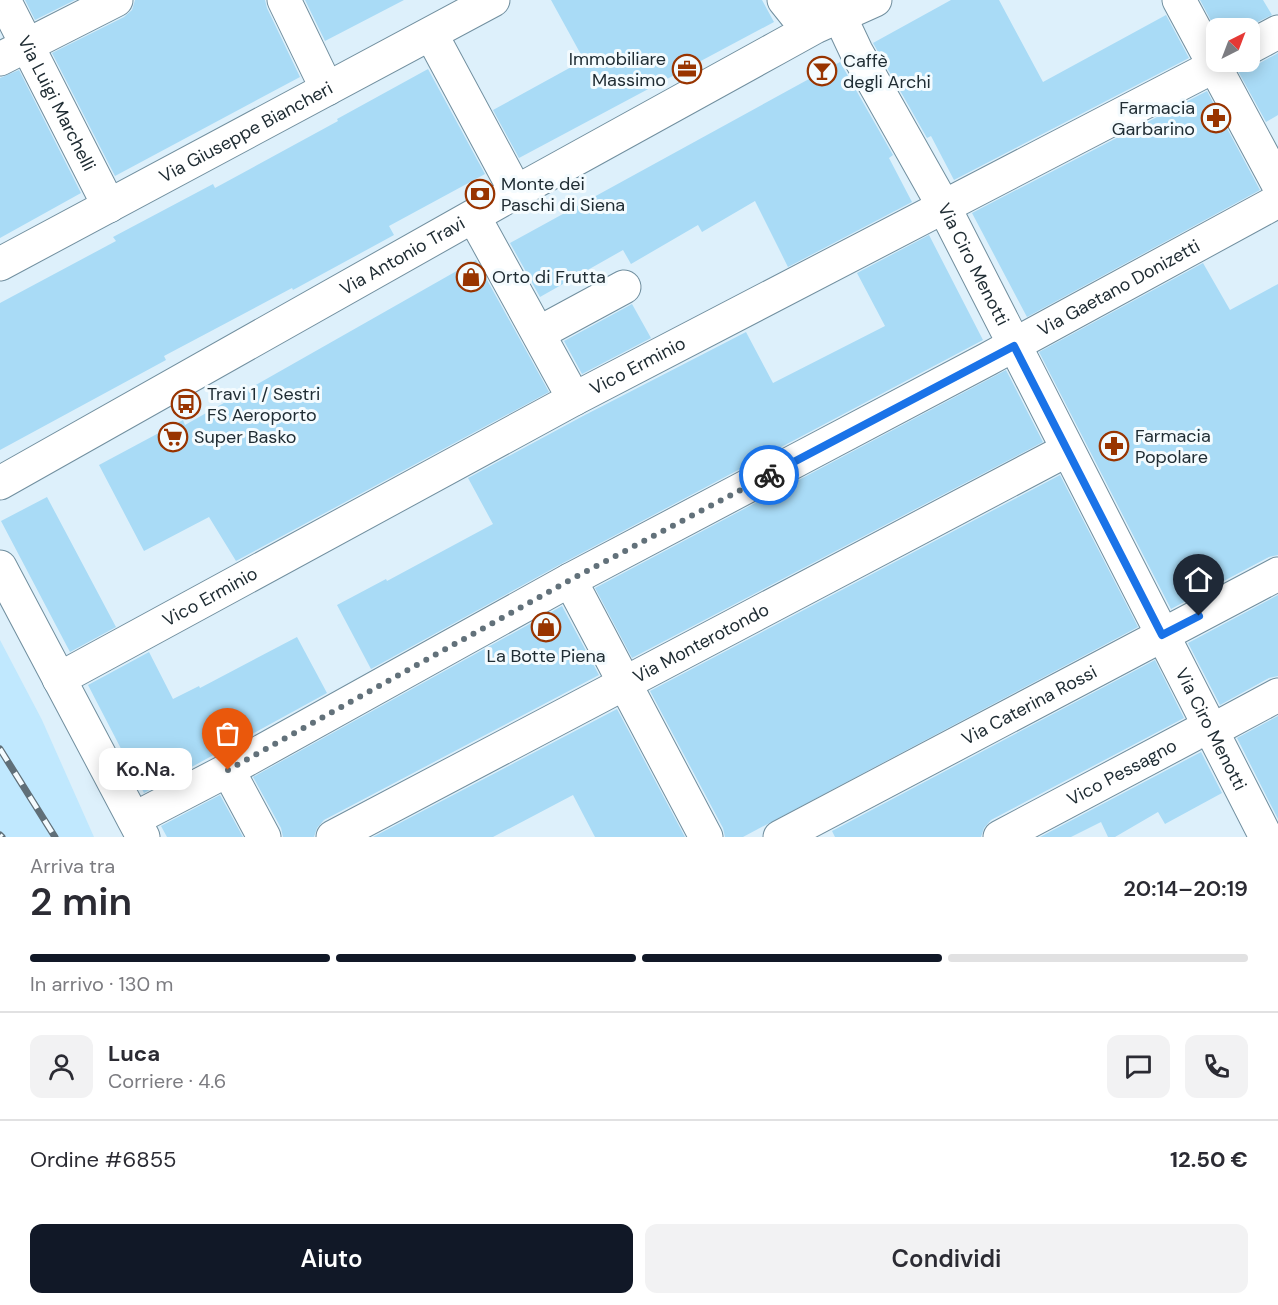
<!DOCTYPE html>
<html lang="it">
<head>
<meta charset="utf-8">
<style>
  :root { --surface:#fff; --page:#f2f2f3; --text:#2b2b33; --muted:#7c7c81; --line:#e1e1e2; --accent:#111827 }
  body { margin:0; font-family:"DM Sans",sans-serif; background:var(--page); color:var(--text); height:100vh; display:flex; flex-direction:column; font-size:22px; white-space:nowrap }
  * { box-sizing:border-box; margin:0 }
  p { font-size:20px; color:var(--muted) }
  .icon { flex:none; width:33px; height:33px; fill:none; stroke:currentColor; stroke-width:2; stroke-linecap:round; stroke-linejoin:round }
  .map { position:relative; height:837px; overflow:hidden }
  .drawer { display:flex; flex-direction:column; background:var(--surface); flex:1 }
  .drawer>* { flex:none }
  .needle { width:39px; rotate:42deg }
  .buttons { position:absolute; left:1206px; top:18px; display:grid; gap:12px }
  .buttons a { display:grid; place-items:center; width:54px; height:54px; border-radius:12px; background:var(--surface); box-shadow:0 3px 15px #0003; font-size:30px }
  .pin { position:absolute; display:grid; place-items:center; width:51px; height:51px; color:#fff; margin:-62px -26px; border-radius:50% 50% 50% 0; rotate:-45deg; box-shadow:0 0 6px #0007 }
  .pin .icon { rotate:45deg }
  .courier { position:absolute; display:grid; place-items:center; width:60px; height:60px; margin:-30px; border:4px solid #1a73e8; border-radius:50%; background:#fff; color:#222; box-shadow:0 2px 8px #0007 }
  .bubble { position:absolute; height:42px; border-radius:12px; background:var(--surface); box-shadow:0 3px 15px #0003; font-size:20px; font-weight:600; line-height:42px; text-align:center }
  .head em { font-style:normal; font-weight:600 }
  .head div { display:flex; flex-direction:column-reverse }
  .head { display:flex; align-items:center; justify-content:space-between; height:102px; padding:0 30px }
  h1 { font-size:39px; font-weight:600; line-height:45px }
  .bar { display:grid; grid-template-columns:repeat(4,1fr); gap:9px 6px; align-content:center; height:72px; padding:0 30px }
  .bar i { height:8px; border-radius:4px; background:var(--line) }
  .bar .active { background:var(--accent) }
  .bar p { grid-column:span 4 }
  .line { display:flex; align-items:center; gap:15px; padding:0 30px; border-top:2px solid var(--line) }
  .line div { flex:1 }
  .round { display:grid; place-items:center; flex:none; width:63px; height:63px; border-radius:12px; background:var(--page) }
  .primary-button { display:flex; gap:12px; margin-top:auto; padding:12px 30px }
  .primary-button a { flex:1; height:69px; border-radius:12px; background:var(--accent); color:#fff; font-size:24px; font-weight:600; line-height:69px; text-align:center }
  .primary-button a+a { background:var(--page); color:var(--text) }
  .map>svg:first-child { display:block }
  .built { fill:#c0e8fe }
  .building { fill:#a9dbf6 }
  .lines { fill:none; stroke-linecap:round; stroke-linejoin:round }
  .minor-casing { stroke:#718f9f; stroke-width:35 }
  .major-casing { stroke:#718f9f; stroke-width:35 }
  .minor { stroke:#fff; stroke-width:33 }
  .major { stroke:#fff; stroke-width:33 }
  .rail-casing { stroke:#606f78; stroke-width:7 }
  .rail { stroke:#f4fbfe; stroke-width:4.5; stroke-dasharray:14; stroke-linecap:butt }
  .done { stroke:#62717a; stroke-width:6; stroke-dasharray:0 10.8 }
  .route { stroke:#1a73e8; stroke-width:8 }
  .labels { text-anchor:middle; stroke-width:6; stroke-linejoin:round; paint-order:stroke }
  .poi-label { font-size:18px; fill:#202d34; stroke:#f4fbfe; text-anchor:start }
  .street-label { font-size:18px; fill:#202d34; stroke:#f4fbfe }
</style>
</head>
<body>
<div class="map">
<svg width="1278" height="837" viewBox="0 0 1278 837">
  <rect width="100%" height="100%" fill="#ddf0fb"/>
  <path class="built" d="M0,640l42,80 52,117h-94z"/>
  <path class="building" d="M25,0h50l-40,20z
    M135,0h130l2,8 33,69 -185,99 -63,-123 72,-36 8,-7z
    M305,0h99l-79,41z
    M551,0h211l12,22 -255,136 -26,-48 91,-50z
    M951,0h48l44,82 123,-67 23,43 -235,122 -23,-44 -4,2 -54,-95z
    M1200,0h63l9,15 -27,13h-29v2z
    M1278,53v62l-12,7 -28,-51 3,-8 9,3 8,-2z
    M840,62l53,93 -4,3 23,44 -124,65 -33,-66 -53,31 -4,-7 -67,39 -8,-14 -83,47 -30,-54z
    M428,69l57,105 -96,52 5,9 -101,55 -1,-2 -128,68 2,4 -166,90v-147l116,-62 -3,-4 100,-53 2,4 123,-67 -1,-2z
    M19,70l62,123 -81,45v-160z
    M1207,91l53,99 -233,127 -55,-104z
    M929,235l54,105 -422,224 -190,105 -34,-64 49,-26 1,2 106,-57 -25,-46 115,-62 163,-84 27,51 112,-57 -28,-53z
    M476,260l73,132 -313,169 -27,-44 -65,34 -45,-86 84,-45 2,5z
    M1203,263l27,47 48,-26v271l-9,2 -98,52 -132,-257z
    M632,304l19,34 -69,36 -18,-33z
    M1006,370l37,72 -411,216 -37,-70z
    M1060,475l78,152 -395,210h-18l-2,-9 -73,-137z
    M47,497l69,130 -46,25 -69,-131z
    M1278,595v81l-9,2 -49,27 -32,-62z
    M562,606l37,69 -275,145 -7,8 -3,9h-31l-2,-9 -28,-51z
    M297,637l30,56 -183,100 -56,-108 61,-33 24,47 26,-13 1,2z
    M1155,660l29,58 -193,102 -7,8 -3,9h-146l-3,-6z
    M617,709l68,128h-90l-22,-42 -80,42h-120z
    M1278,716v103l-41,-81z
    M1201,752l21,41 -57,31 -7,-12 -43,25h-7l-7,-15 -30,15h-31z
    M220,795l23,42h-76l-6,-11z"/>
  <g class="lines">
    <g class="minor-casing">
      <g id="minor">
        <path id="s1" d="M4,0l105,206"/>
        <path d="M284,0l43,89"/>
        <path d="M784,0l12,15 42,1"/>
        <path id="s2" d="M832,0l24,51 88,156 322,630"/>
        <path d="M1179,0l99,184"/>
        <path d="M431,34l85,158"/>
        <path d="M1250,47l28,-15"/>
        <path d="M0,59l116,-59"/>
        <path d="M474,217l100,182"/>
        <path id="s3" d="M0,264l493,-264"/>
        <path d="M539,333l85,-46"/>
        <path id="s4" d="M0,483l516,-291 261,-144 38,-21 60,-27"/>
        <path d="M570,580l136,257"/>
        <path id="s5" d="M59,679l515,-280 648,-337"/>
        <path d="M228,770l36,67"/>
        <path id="s6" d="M134,819l94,-49 342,-190 418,-221 290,-158"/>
        <path id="s7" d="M333,837l734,-387"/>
        <path id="s8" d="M780,837l498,-263"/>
        <path id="s9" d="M1000,837l198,-105 13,-1 67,-36"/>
      </g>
    </g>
    <g class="major-casing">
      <path id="major" d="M0,567l143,270"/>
    </g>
    <use href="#minor" class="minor"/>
    <use href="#major" class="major"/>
    <g class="rail-casing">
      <path id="rail" d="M0,749l55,88
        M0,835l2,2"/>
    </g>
    <use href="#rail" class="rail"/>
  </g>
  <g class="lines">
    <path class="done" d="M228,770l342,-190 199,-105"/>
    <path class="route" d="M769,475l245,-129 148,289 37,-19"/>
  </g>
  <defs>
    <g id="office-ring" transform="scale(1.5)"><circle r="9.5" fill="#f4fbfe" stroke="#983400" stroke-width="1.5"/><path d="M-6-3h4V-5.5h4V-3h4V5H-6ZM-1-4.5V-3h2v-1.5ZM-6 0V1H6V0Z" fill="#983400"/></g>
    <g id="bar-ring" transform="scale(1.5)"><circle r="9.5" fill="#f4fbfe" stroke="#983400" stroke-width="1.5"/><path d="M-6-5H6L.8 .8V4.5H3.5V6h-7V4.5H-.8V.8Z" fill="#983400"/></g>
    <g id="pharmacy-ring" transform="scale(1.5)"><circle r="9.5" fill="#f4fbfe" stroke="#983400" stroke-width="1.5"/><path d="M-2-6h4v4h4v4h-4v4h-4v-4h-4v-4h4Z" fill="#983400"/></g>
    <g id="bank-ring" transform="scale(1.5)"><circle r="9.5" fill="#f4fbfe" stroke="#983400" stroke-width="1.5"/><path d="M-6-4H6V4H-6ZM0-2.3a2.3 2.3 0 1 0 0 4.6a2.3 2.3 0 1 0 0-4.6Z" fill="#983400"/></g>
    <g id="shop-ring" transform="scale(1.5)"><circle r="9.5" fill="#f4fbfe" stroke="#983400" stroke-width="1.5"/><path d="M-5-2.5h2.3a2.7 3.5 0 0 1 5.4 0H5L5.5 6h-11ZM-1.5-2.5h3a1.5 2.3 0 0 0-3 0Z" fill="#983400"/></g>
    <g id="bus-ring" transform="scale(1.5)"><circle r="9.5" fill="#f4fbfe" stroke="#983400" stroke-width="1.5"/><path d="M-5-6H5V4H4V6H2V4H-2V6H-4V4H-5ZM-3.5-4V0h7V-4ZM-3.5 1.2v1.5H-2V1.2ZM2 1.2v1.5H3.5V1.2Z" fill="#983400"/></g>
    <g id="supermarket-ring" transform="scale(1.5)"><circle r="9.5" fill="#f4fbfe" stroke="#983400" stroke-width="1.5"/><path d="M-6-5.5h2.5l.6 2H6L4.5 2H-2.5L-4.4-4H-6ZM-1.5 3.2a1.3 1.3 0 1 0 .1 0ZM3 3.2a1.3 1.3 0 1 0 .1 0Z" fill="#983400"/></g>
  </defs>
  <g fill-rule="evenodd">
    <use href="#office-ring" x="687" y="69"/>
    <use href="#bar-ring" x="822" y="71"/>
    <use href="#pharmacy-ring" x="1216" y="118"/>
    <use href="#bank-ring" x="480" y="194"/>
    <use href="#shop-ring" x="471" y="277"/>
    <use href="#bus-ring" x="186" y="404"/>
    <use href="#supermarket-ring" x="173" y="437"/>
    <use href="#pharmacy-ring" x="1114" y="446"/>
    <use href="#shop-ring" x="546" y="627"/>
  </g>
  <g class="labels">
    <g class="poi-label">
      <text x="666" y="65" text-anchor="end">Immobiliare<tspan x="666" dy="21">Massimo</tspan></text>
      <text x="843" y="67">Caffè<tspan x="843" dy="21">degli Archi</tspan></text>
      <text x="1195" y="114" text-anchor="end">Farmacia<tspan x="1195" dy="21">Garbarino</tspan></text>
      <text x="501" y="190">Monte dei<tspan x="501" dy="21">Paschi di Siena</tspan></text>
      <text x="492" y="283">Orto di Frutta</text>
      <text x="207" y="400">Travi 1 / Sestri<tspan x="207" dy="21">FS Aeroporto</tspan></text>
      <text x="1135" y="442">Farmacia<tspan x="1135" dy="21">Popolare</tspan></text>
      <text x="194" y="443">Super Basko</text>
      <text x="546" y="662" text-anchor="middle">La Botte Piena</text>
    </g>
    <g class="street-label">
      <text dy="6" stroke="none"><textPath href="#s1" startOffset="116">Via Luigi Marchelli</textPath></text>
      <text dy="6" stroke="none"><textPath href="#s3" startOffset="279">Via Giuseppe Biancheri</textPath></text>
      <text dy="6" stroke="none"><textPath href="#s4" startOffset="462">Via Antonio Travi</textPath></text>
      <text dy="6" stroke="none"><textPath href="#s2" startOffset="300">Via Ciro Menotti</textPath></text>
      <text dy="6" stroke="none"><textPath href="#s6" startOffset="1119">Via Gaetano Donizetti</textPath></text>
      <text dy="6" stroke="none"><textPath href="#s5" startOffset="658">Vico Erminio</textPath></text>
      <text dy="6" stroke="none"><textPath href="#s5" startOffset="172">Vico Erminio</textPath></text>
      <text dy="6" stroke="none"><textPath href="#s7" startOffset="416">Via Monterotondo</textPath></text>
      <text dy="6" stroke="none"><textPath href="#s8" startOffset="282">Via Caterina Rossi</textPath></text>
      <text dy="6" stroke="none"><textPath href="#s2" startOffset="822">Via Ciro Menotti</textPath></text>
      <text dy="6" stroke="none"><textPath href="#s9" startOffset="138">Vico Pessagno</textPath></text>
    </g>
  </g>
</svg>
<div class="buttons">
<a><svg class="needle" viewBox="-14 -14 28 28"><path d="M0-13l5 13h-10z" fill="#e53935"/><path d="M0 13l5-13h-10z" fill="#7c7c81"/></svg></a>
</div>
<div class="pin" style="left:228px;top:770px;background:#ea580c"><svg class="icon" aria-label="bag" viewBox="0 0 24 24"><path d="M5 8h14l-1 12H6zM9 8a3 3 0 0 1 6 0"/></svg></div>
<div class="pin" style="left:1199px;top:616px;background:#1f2937"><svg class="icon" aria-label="home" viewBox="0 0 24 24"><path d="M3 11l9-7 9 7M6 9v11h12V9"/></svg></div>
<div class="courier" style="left:769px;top:475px"><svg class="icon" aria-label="bike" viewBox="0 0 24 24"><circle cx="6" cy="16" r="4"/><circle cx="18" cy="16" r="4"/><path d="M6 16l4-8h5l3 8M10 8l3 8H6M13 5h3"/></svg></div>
<div class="bubble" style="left:99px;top:748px;width:93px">Ko.Na.</div>
</div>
<section class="drawer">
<div class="head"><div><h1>2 min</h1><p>Arriva tra</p></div><em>20:14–20:19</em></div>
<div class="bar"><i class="active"></i><i class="active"></i><i class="active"></i><i></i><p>In arrivo · 130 m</p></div>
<div class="line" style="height:108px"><a class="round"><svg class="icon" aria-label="person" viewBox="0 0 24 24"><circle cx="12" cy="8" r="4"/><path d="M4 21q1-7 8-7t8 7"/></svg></a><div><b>Luca</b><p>Corriere · 4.6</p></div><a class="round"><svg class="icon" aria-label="chat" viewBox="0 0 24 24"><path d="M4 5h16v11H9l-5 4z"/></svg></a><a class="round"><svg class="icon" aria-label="phone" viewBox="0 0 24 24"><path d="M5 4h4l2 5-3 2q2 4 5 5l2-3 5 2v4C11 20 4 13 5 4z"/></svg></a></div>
<div class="line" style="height:78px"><div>Ordine #6855</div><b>12.50 €</b></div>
<div class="primary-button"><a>Aiuto</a><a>Condividi</a></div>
</section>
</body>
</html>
